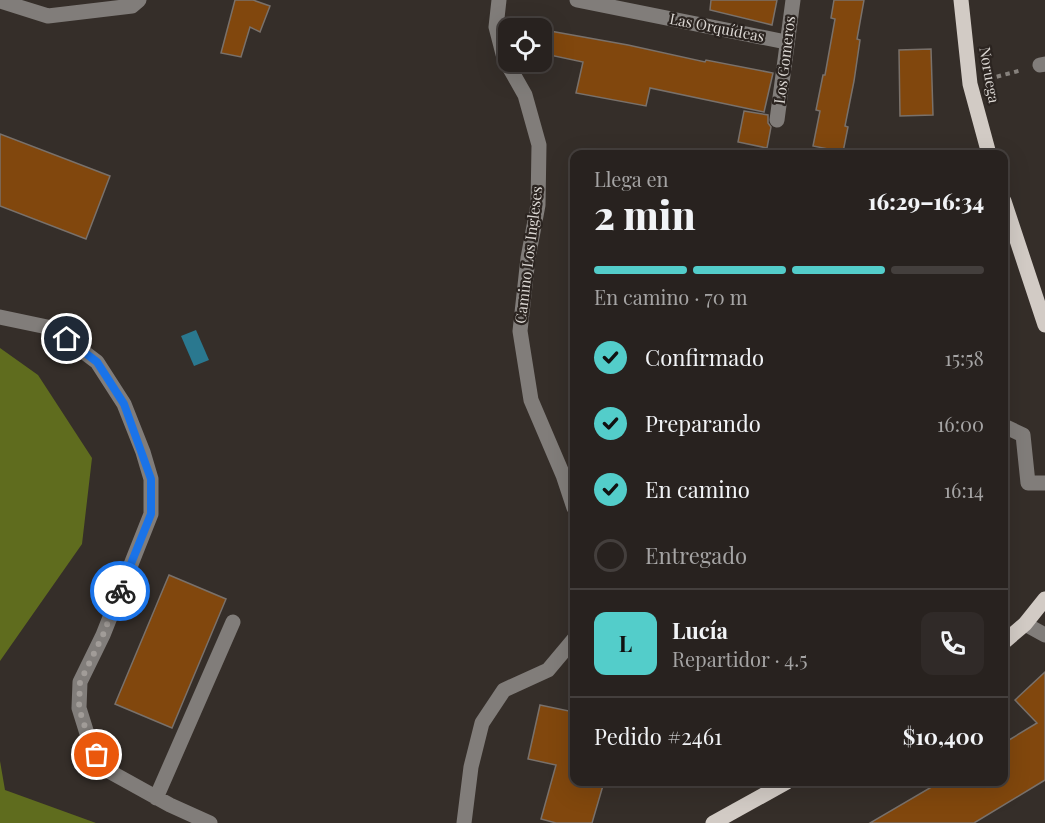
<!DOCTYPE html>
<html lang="es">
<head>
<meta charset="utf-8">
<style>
  :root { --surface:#28221f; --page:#302a28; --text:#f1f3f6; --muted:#a5a4a4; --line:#443f3d; --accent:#53cdca }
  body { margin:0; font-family:"Playfair Display",serif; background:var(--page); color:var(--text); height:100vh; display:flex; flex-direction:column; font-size:22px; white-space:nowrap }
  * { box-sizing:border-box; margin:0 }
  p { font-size:20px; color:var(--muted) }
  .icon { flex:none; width:33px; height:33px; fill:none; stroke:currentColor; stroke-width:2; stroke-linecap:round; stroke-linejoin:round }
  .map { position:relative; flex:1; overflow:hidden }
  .drawer { position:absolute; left:570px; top:150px; width:438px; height:636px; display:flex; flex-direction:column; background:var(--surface); border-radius:12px; box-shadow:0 6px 24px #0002,0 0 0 2px var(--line) }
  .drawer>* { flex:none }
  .fabs { position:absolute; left:498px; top:18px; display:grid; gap:12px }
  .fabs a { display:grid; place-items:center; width:54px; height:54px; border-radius:12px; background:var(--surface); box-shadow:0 6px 24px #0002,0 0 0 2px var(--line); font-size:30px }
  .pin { position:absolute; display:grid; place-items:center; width:51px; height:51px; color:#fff; margin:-26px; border:3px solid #fff; border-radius:50%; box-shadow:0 2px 6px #0007 }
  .courier { position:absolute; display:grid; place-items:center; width:60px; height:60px; margin:-30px; border:4px solid #1a73e8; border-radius:50%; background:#fff; color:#222; box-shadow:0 2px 8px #0007 }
  .overview em { font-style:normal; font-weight:800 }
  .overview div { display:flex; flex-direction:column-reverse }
  .overview { display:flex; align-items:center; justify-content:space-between; height:102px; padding:0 24px }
  h1 { font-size:39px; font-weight:800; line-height:45px }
  .bar { display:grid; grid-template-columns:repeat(4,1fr); gap:9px 6px; align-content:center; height:72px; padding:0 24px }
  .bar i { height:8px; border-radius:4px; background:var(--line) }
  .bar .active { background:var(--accent) }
  .bar p { grid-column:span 4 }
  .line { display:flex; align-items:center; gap:15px; padding:0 24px; border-top:2px solid var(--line) }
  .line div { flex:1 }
  .round { display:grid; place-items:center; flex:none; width:63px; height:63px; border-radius:12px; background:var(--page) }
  ol { padding:0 24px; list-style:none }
  li { display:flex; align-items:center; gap:18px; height:66px }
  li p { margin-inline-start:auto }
  li .icon { padding:6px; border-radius:50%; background:var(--accent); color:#111; stroke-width:4 }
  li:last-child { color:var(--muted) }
  li i { width:33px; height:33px; border:3px solid var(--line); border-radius:50% }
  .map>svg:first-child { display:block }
  .forest { fill:#5f6c1e }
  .water { fill:#2a788f }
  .building { fill:#81470d; stroke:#79716b; stroke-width:1.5 }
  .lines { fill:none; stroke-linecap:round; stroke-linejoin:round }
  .path { stroke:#86817c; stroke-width:4; stroke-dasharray:4.5 4.5; stroke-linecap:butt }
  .minor { stroke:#817d7a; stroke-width:15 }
  .major { stroke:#d2cbc5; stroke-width:15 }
  .done { stroke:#a19c98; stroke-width:6; stroke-dasharray:0 10.8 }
  .route { stroke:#1a73e8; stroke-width:8 }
  .labels { text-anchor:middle; stroke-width:4.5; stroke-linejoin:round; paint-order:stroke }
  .street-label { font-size:15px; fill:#dbd7d3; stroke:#2b2420 }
</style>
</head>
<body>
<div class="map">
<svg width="1045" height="823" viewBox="0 0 1045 823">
  <rect width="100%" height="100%" fill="#352e29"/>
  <path class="forest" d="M0,348l38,27 54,83 -10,86 -82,117z
    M0,761l5,29 91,33h-96z"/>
  <path class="water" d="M196,330l13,30 -15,6 -13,-30z"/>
  <path class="building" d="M235,0h18l17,6 -10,26 -10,-5 -9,30 -20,-4z
    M711,0h66l-5,25 -62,-15z
    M834,0h30l-7,39 3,1 -6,41 -9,45 3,1 -5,25 -30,-6 7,-35 -4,-1 7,-35h2l10,-56 -4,-1z
    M550,31l78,14 77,17 1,-2 67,13 -9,39 -114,-24 -4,18 -70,-13 7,-31 -38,-8z
    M931,49l2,66 -33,1 -1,-66z
    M744,111l24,4v8l3,4 -4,21 -29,-6z
    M0,134l110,42 -24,63 -86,-33z
    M169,575l57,24 -54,129 -57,-24z
    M1045,672v108l-71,43h-104l70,-41h64v-39l33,-20 -22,-23z
    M540,705l34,7v70h30l-12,41h-36l-15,-4 15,-54 -28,-6z"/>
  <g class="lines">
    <path class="path" d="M988,79l34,-9"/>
    <path class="minor" d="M499,0l-3,27 8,31 21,37 14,50 -1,60 -10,53 -8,73 11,69 32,75 11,33
      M577,0l209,42
      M0,1l48,15 84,-10 7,-6
      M1040,65l5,-1
      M777,120l16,-120
      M0,317l52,11 45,34 27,42 19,48 8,27v35l-48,121 -23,47 -1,26 10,32 16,29 65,36 40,18
      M1004,426l19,9 5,48h17
      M1025,624l20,11
      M156,798l77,-176
      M464,823l7,-56 11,-44 22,-33 44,-20 26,-31"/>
    <path class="major" d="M961,0l9,84 19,70
      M1004,201l41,124
      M1004,642l21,-18 20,-25
      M713,823l74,-41"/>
  </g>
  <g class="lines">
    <path class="done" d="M97,755l-8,-15 -10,-32 1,-26 23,-47 17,-44"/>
    <path class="route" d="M67,339l30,23 27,42 27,75v35l-31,77"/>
  </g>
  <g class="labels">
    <g class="street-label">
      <text transform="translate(717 28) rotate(11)" y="5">Las Orquídeas</text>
      <text transform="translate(785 60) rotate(-83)" y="5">Los Gomeros</text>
      <text transform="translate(989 75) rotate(80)" y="5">Noruega</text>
      <text transform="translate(529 255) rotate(-83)" y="5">Camino Los Ingleses</text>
    </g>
  </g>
</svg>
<div class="fabs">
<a><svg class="icon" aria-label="locate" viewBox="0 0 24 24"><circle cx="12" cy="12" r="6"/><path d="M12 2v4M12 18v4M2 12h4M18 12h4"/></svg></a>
</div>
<div class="pin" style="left:97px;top:755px;background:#ea580c"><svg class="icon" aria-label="bag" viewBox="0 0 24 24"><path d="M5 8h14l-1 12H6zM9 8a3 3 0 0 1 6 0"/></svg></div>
<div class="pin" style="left:67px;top:339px;background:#1f2937"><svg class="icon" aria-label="home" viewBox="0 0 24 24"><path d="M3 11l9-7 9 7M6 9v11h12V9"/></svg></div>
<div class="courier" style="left:120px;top:591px"><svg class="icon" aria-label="bike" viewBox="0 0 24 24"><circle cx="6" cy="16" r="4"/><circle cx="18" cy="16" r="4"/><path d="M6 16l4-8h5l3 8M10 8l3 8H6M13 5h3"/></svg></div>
<section class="drawer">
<div class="overview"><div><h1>2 min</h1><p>Llega en</p></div><em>16:29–16:34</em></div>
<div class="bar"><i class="active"></i><i class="active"></i><i class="active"></i><i></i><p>En camino · 70 m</p></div>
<ol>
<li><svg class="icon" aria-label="check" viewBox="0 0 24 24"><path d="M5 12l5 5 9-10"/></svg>Confirmado<p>15:58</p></li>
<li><svg class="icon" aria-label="check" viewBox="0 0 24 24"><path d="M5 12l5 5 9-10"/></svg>Preparando<p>16:00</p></li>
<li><svg class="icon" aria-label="check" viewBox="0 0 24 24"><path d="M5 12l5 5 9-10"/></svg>En camino<p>16:14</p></li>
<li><i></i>Entregado</li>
</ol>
<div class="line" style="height:108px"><b class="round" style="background:var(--accent);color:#111">L</b><div><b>Lucía</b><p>Repartidor · 4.5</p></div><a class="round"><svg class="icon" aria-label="phone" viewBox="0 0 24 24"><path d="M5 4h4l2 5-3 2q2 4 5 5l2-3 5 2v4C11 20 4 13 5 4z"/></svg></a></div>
<div class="line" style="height:78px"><div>Pedido #2461</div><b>$10,400</b></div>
</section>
</div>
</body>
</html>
